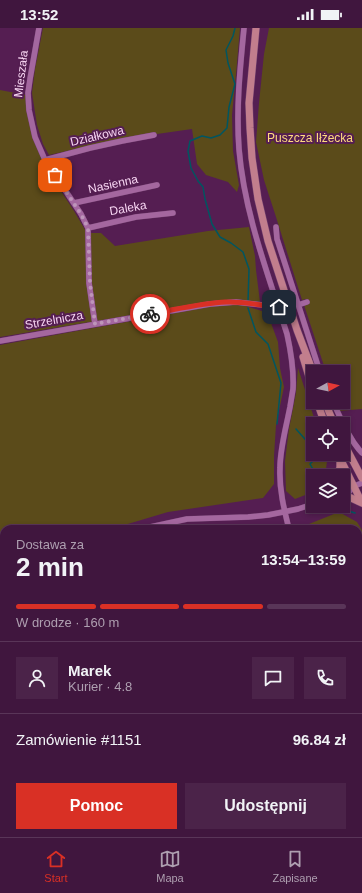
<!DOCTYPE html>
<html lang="pl">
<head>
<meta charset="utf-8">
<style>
  :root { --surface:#40163e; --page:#4b2349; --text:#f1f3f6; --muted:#ae9fb0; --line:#593558; --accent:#d93025 }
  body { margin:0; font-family:Arial,sans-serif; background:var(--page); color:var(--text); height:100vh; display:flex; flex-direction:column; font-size:15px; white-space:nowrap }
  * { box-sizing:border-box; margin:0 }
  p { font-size:13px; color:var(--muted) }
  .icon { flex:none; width:22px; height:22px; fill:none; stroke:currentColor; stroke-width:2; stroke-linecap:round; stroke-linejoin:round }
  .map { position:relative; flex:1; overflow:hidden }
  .panel { position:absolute; left:0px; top:497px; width:362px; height:312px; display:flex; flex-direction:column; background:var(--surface); border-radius:12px 12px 0 0; box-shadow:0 2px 6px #0003,0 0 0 1px var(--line) }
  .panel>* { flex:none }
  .needle { width:26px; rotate:82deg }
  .controls { position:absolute; left:306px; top:337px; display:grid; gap:8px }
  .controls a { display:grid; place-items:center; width:44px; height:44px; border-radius:0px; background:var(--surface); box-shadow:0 2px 6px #0003,0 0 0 1px var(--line); font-size:20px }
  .pin { position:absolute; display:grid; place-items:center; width:34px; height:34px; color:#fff; margin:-17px; border-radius:8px; box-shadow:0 2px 6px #0006 }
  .courier { position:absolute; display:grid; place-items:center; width:40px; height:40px; margin:-20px; border:3px solid #d93025; border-radius:50%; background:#fff; color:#222; box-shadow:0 1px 5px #0007 }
  .overview em { font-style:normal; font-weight:700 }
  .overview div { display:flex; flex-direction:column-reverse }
  .overview { display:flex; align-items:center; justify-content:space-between; height:68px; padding:0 16px }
  h1 { font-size:26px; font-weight:700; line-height:30px }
  .bar { display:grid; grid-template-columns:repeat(4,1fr); gap:6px 4px; align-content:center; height:48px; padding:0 16px }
  .bar i { height:5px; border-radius:3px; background:var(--line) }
  .bar .on { background:var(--accent) }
  .bar p { grid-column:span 4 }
  .line { display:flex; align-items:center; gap:10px; padding:0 16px; border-top:1px solid var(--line) }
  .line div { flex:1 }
  .round { display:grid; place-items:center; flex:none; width:42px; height:42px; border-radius:0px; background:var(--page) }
  .button { display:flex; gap:8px; margin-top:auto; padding:8px 16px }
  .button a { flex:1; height:46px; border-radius:0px; background:var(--accent); color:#fff; font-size:16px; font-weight:700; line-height:46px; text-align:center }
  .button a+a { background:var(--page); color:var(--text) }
  .status { display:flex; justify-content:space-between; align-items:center; height:28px; padding:0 20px; background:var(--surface); direction:ltr }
  .status svg { height:11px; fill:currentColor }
  .menu { display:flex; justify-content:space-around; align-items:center; height:56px; border-top:1px solid var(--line); background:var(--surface); font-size:11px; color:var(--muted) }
  .menu a { display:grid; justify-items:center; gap:2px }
  .menu .on { color:var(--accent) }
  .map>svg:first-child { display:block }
  .built { fill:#62255f }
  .green { fill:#5b4b1a }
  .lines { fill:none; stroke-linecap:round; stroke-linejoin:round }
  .stream { stroke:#005661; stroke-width:1.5 }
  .minor-casing { stroke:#71406e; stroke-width:6 }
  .major-casing { stroke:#71406e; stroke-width:8 }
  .minor { stroke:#a4679f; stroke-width:5.5 }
  .major { stroke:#c27e8d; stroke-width:7 }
  .done { stroke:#be95ba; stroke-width:4; stroke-dasharray:0 7.2 }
  .route { stroke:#d93025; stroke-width:5 }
  .labels { text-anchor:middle; stroke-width:4; stroke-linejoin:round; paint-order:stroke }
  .street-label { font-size:12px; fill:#f7d5f2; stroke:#551e52 }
  .park-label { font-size:12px; fill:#fedc7f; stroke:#551e52 }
</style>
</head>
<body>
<div class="status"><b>13:52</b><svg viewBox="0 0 49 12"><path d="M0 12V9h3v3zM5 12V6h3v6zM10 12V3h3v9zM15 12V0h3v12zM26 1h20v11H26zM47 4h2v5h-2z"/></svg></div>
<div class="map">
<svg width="362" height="809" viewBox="0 0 362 809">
  <rect width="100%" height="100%" fill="#551e52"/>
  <path class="built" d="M4,762v43h243l-2,4h-245v-27z"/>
  <path class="green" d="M43,0h197l-3,35 -1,11 -4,41 1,36 6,34 -2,7 -9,-10 -22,-7 -9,-11 -5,-35 -70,10 -73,16 -6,-11 -6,-19 -5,-32 3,-24z
    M269,0h93v381l-23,2 -3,-9h7v-30h-17l-22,-67 4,-1 -2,-5 -4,1 -26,-83 -12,-37 -8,-38 3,-39 5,-49z
    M0,62l26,5 8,45 10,25 30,46 13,22h14l14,13 93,-15 41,-4 6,29 1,14 4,32 -28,-2 -15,1 -217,36z
    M219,277h24l22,7 6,11 7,19 2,26 4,19 -8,38 -2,31v28l-11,14 -95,14 -57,17h-107v145l-4,22v-351z
    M298,340l18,56h-3v30h15l-3,22h-12v16l-18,7 -9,-8 -1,-30 4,-32 7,-36z
    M339,484l18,10 5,8v289l-1,4h-3v-294l-59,-1z
    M275,497l4,4h-65l-9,-3z
    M270,805h84l4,1 -1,3h-89z"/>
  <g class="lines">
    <path class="stream" d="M235,0l-2,8 -7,14 2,13 7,21 -6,23 -2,21 -7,7 -9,3 -9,-2 -12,5 -2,10 3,17 7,13 5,6 2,12 7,25 8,13 11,6 12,9 6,17 -1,34
      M248,280l8,24 12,12 13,39 -4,41
      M296,401l16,18 1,3
      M314,426l2,4 -6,6 4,7 9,3
      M336,479l19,6"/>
    <g class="minor-casing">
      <path id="minor" d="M39,0l-9,51 -2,14 1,17 6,27 10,23 36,54 7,14 1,55 6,41
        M244,0c-4,41 -8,80 -5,121 5,63 29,125 48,185 4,18 7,36 6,55 -1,6 -2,12 -3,18 -4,21 -10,41 -10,61 -1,21 4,41 9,61
        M45,132l45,-12 32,-7 32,-6
        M74,175l83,-18
        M276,199l1,12 43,133
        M88,200l48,-11 37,-4
        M298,277l9,-3
        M0,313l210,-37 26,-2 43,5
        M333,374c8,17 16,37 29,51
        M343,459l3,-2 8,1
        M343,467l5,-2 6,-7 8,-3
        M141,501l46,-10 61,-2 20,-2 30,-6 15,-5
        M0,700l4,-21
        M256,809l2,-4"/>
    </g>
    <g class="major-casing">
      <path id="major" d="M256,0l-7,75 1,25 2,30 6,41 10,42 29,89 16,42
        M303,329l10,33
        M317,374l8,22
        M325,374l9,22
        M343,414l19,36
        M338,426l24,49
        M338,448l2,-9v-8
        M343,468l6,1 13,6"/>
    </g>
    <use href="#minor" class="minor"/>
    <use href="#major" class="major"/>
  </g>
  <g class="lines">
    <path class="done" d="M55,147l26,39 7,14 2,55 5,41 55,-10"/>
    <path class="route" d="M150,286c24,-4 51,-11 76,-12 18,-1 35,4 53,5"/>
  </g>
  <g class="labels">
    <g class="street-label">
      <text transform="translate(21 46) rotate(-83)" y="4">Mieszała</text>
      <text transform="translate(97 108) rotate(-13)" y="4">Działkowa</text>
      <text transform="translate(113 156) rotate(-12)" y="4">Nasienna</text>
      <text transform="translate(128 180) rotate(-10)" y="4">Daleka</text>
      <text transform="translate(54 292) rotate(-10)" y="4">Strzelnicza</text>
    </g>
    <g class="park-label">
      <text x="310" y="114">Puszcza Iłżecka</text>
    </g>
  </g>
</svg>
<div class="controls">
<a><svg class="needle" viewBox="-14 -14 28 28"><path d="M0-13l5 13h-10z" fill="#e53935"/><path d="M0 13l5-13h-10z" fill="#ae9fb0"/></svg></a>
<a><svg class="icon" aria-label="locate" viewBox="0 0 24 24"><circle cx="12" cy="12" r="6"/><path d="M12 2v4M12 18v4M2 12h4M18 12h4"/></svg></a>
<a><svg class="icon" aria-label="layers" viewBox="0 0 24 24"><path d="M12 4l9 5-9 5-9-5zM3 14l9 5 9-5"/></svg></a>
</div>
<div class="pin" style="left:55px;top:147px;background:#ea580c"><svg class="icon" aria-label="bag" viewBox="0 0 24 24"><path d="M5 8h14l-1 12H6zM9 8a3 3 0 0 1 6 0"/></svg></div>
<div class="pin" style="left:279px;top:279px;background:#1f2937"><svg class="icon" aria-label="home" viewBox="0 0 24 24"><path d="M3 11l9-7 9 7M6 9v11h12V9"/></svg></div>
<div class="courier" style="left:150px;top:286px"><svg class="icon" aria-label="bike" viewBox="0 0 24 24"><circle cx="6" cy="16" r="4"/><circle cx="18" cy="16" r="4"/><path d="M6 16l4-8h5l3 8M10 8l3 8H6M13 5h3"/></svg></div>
<section class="panel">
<div class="overview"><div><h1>2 min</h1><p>Dostawa za</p></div><em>13:54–13:59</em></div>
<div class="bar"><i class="on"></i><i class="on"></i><i class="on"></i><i></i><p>W drodze · 160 m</p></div>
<div class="line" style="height:72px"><a class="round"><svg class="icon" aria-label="person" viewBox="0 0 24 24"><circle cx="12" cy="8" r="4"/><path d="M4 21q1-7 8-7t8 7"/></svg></a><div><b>Marek</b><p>Kurier · 4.8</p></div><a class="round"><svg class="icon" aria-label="chat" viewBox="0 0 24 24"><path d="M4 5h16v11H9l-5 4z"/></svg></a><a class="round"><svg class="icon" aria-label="phone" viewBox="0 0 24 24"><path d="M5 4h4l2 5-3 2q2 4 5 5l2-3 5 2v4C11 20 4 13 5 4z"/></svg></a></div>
<div class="line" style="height:52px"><div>Zamówienie #1151</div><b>96.84 zł</b></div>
<div class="button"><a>Pomoc</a><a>Udostępnij</a></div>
</section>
</div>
<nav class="menu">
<a class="on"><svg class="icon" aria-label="home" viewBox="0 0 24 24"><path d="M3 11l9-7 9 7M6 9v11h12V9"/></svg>Start</a>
<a><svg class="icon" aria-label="map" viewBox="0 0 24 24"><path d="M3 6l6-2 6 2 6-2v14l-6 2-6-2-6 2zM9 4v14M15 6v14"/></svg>Mapa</a>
<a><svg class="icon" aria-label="saved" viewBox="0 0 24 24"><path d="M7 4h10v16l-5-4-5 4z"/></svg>Zapisane</a>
</nav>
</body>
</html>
